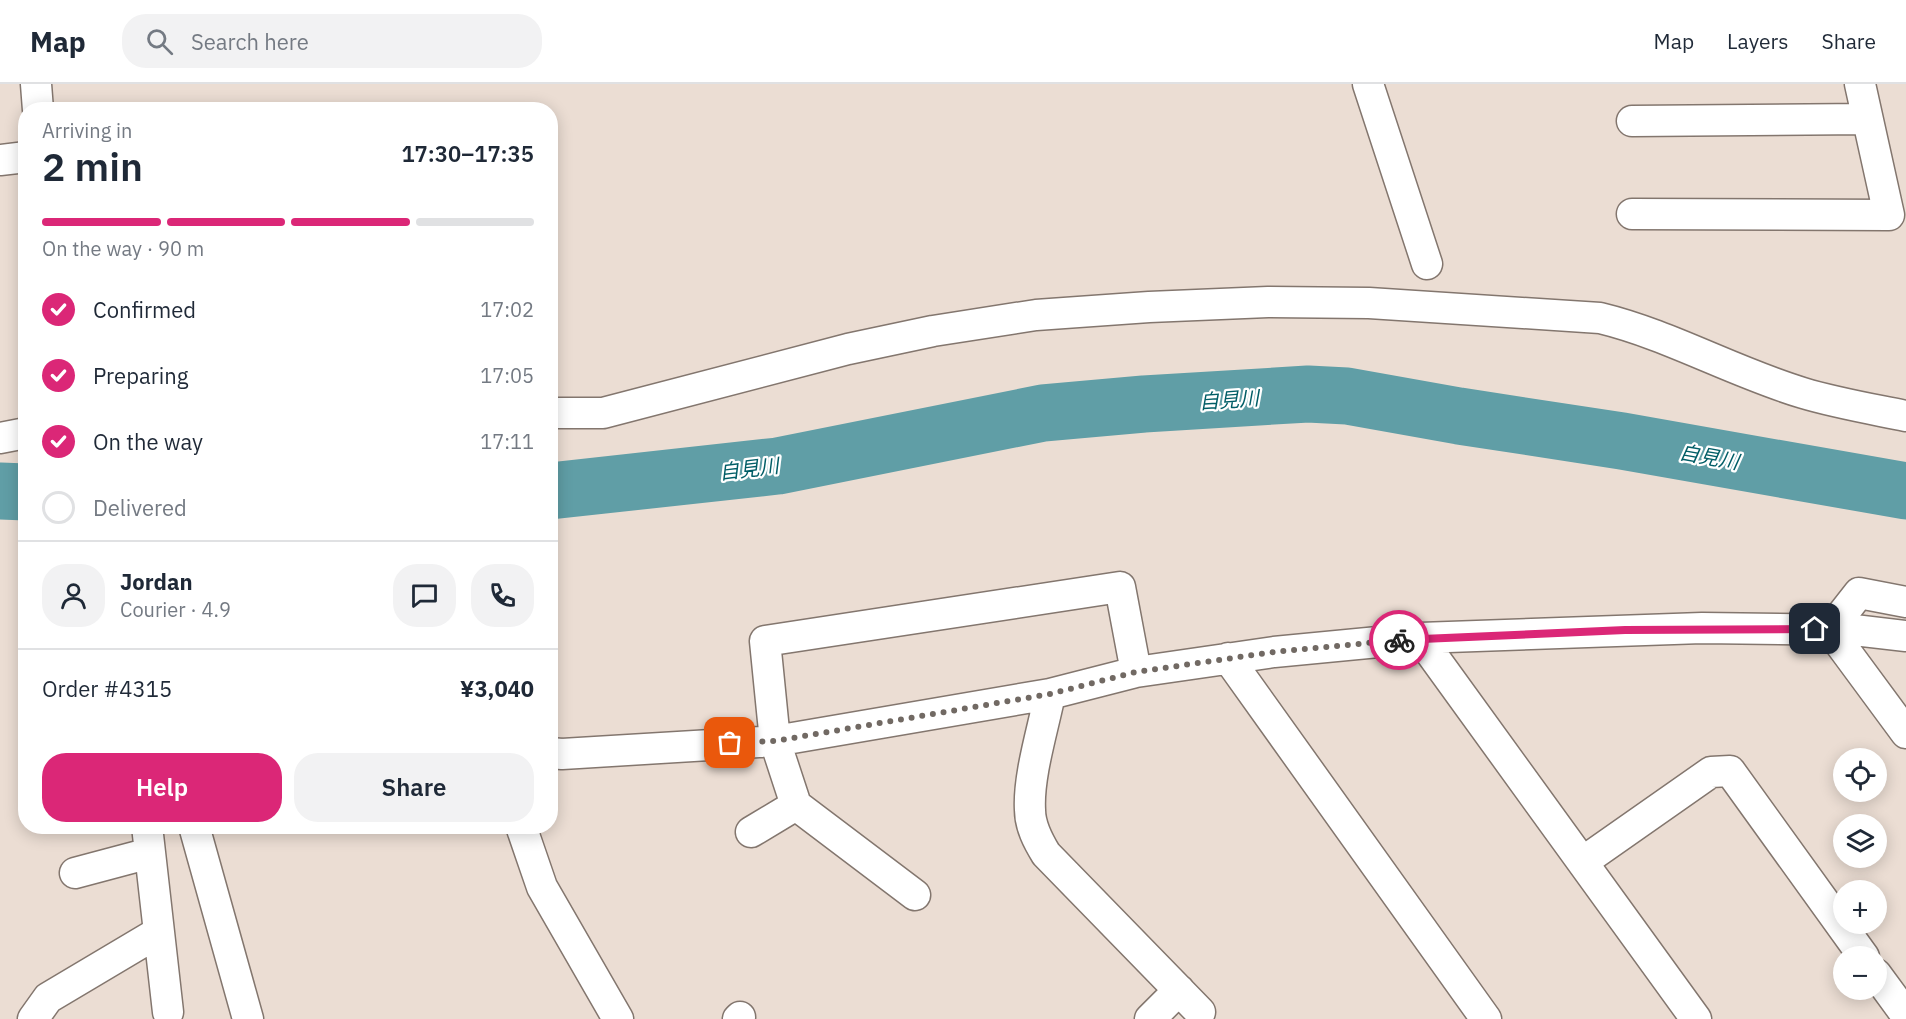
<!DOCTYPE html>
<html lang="en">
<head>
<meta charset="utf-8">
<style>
  :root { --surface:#fff; --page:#f2f2f3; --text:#1f2937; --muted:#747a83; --line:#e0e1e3; --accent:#db2777 }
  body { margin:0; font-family:"IBM Plex Sans","Noto Sans JP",sans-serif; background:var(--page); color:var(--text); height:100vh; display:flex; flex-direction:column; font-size:22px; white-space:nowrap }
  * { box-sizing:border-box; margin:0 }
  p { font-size:20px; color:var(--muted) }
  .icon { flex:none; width:33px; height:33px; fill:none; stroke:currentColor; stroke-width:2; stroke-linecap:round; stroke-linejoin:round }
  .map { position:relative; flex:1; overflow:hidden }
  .side { position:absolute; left:18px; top:18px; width:540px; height:732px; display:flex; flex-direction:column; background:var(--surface); border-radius:24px; box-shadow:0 3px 15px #0003 }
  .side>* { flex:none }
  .buttons { position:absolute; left:1833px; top:664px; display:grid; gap:12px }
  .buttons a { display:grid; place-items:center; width:54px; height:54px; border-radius:50%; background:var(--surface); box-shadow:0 3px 15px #0003; font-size:30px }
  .pin { position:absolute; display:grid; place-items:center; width:51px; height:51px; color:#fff; margin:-26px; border-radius:12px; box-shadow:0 3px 9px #0006 }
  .courier { position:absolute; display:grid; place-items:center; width:60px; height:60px; margin:-30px; border:4px solid #db2777; border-radius:50%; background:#fff; color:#222; box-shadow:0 2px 8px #0007 }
  .headline em { font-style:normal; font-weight:600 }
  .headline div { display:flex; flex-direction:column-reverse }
  .headline { display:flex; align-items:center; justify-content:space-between; height:102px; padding:0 24px }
  h1 { font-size:39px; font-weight:600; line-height:45px }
  .bar { display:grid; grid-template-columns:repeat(4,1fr); gap:9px 6px; align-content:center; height:72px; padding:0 24px }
  .bar i { height:8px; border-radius:4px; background:var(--line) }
  .bar .active { background:var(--accent) }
  .bar p { grid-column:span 4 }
  .line { display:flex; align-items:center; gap:15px; padding:0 24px; border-top:2px solid var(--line) }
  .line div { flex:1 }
  .round { display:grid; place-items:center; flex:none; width:63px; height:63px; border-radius:24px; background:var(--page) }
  ol { padding:0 24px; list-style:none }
  li { display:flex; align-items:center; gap:18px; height:66px }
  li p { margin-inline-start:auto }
  li .icon { padding:6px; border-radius:50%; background:var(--accent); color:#fff; stroke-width:4 }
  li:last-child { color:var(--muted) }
  li i { width:33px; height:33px; border:3px solid var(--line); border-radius:50% }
  .cta { display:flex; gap:12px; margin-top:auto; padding:12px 24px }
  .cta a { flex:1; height:69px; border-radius:24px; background:var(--accent); color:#fff; font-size:24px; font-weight:600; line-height:69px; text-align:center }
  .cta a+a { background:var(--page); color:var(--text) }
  header { display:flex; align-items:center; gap:36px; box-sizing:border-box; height:84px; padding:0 30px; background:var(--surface); border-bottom:2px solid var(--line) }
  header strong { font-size:28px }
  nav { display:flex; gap:33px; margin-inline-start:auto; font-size:21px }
  .search { width:420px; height:54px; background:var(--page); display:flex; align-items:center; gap:15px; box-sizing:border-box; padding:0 21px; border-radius:24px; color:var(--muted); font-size:22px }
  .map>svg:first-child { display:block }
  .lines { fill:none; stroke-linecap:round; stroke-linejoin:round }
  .river { stroke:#609ea6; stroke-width:57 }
  .minor-casing { stroke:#83766e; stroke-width:33 }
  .minor { stroke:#fff; stroke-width:30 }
  .done { stroke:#716963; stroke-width:6; stroke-dasharray:0 10.8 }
  .route { stroke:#db2777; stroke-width:8 }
  .labels { text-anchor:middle; stroke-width:4.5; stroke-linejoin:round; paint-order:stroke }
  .water-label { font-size:20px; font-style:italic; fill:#005d66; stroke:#fff }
</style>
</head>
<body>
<header>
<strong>Map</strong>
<div class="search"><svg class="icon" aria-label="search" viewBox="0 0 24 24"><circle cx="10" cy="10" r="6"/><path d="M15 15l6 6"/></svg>Search here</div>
<nav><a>Map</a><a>Layers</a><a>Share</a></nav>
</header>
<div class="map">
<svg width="1906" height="935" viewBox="0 0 1906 935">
  <rect width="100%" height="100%" fill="#ebddd3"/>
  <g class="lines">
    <path class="river" d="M0,407l26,1
      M550,407l228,-25 265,-53 101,-9 164,-10 39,2 112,20 163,25 284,50"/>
    <g class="minor-casing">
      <path id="minor" d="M36,0l2,26
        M1368,0l59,180
        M1632,37l235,-2
        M0,76l26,-3
        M1632,130l257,1 -29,-131
        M550,329h53l245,-64 85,-18 103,-16 113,-8 119,-5 101,1 231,15c70,17 133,54 203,75 33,10 69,16 103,23
        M0,354l26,-5
        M1906,518l-47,-9 -29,37 76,103
        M1420,554l276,381
        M1228,574l258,361
        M1050,610c-7,35 -22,82 -20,116 0,16 8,31 16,44l154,158
        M550,669l12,1 213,-13 275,-47 86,-22 138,-20 146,-14 282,-10 152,2 52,6
        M796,721l119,90
        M147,742l21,186
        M194,742l54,193
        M521,742l21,61 76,132
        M751,748l45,-27 -21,-64 -10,-100 355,-54 16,85
        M1584,777l127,-89 19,-1 134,186
        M75,789l75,-20
        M1876,890l30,41
        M33,935l15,-21 111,-66
        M738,935l2,-2
        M1150,935l29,-29"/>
    </g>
    <use href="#minor" class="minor"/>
  </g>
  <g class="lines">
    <path class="done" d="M730,659l45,-2 275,-47 86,-22 138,-20 125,-12"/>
    <path class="route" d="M1399,556l226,-10 190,-1"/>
  </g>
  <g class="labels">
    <g class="water-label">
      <text transform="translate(1229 316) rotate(-4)" y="7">自見川</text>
      <text transform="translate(1709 373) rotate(10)" y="7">自見川</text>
      <text transform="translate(749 385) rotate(-7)" y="7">自見川</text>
    </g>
  </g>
</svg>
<div class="buttons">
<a><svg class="icon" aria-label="locate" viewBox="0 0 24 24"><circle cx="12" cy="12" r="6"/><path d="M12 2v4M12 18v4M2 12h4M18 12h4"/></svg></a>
<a><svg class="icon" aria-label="layers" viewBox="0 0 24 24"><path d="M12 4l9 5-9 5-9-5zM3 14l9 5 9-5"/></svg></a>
<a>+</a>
<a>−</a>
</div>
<div class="pin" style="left:730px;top:659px;background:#ea580c"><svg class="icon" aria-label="bag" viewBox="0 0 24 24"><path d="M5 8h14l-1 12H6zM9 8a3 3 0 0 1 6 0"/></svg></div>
<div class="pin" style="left:1815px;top:545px;background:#1f2937"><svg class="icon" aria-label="home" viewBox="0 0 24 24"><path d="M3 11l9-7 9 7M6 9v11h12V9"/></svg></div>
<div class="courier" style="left:1399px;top:556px"><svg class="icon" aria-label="bike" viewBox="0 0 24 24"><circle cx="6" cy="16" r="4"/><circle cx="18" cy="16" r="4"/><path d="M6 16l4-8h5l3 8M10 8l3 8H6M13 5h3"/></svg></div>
<section class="side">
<div class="headline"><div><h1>2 min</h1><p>Arriving in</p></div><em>17:30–17:35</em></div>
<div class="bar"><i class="active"></i><i class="active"></i><i class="active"></i><i></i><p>On the way · 90 m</p></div>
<ol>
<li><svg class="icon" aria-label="check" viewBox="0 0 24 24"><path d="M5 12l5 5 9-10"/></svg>Confirmed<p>17:02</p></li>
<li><svg class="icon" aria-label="check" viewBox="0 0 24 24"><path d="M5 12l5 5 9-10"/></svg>Preparing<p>17:05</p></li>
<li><svg class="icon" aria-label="check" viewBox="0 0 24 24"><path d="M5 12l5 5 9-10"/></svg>On the way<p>17:11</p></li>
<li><i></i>Delivered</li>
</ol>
<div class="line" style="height:108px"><a class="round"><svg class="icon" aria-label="person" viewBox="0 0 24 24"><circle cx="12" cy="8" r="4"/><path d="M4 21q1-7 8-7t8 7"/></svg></a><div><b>Jordan</b><p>Courier · 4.9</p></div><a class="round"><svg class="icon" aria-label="chat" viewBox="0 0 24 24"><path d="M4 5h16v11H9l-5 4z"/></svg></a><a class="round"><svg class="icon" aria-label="phone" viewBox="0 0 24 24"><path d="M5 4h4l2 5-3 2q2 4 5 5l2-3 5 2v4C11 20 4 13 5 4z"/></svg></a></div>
<div class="line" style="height:78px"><div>Order #4315</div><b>¥3,040</b></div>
<div class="cta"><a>Help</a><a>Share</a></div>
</section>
</div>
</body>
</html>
